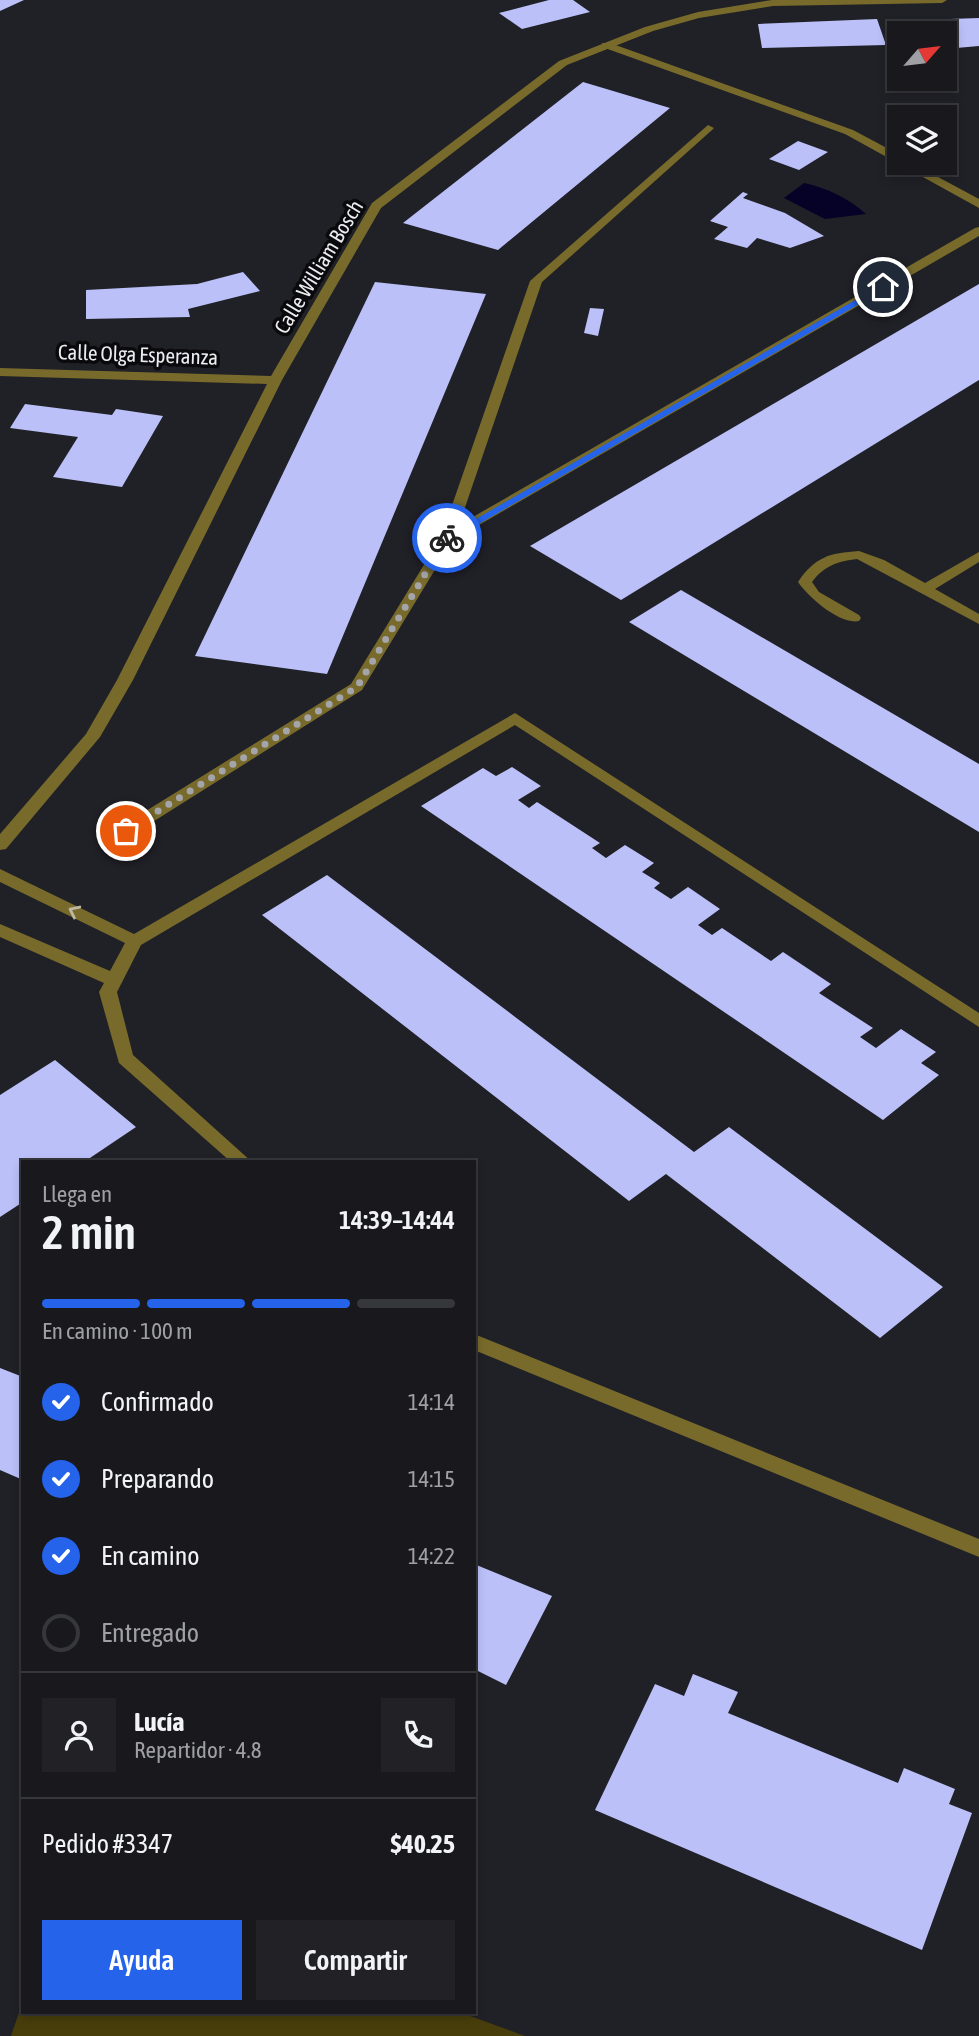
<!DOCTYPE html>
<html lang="es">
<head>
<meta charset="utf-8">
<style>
  :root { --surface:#18181d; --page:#212126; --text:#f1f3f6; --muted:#9fa0a4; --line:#36373b; --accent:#2563eb }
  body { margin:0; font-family:"Asap Condensed",sans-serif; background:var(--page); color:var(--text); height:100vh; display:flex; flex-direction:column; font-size:26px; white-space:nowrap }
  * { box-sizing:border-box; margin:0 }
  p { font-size:23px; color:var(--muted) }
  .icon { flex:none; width:38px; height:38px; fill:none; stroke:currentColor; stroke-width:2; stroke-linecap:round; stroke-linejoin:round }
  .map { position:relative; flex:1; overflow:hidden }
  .details { position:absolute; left:21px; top:1160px; width:455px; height:854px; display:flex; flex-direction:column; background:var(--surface); border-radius:0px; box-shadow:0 4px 10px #0003,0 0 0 2px var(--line) }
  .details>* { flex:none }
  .needle { width:46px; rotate:62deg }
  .tools { position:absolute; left:887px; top:21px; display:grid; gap:14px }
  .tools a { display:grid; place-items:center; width:70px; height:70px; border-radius:0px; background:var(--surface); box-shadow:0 4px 10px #0003,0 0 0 2px var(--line); font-size:35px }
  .pin { position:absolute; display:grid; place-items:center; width:60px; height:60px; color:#fff; margin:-30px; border:4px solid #fff; border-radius:50%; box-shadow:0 2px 7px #0007 }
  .courier { position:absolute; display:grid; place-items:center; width:70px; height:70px; margin:-35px; border:5px solid #2563eb; border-radius:50%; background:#fff; color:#222; box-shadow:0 2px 9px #0007 }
  .overview em { font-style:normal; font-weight:600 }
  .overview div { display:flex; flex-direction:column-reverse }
  .overview { display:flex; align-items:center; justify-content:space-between; height:119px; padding:0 21px }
  h1 { font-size:46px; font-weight:600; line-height:52px }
  .bar { display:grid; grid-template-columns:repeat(4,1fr); gap:10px 7px; align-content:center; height:84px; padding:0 21px }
  .bar i { height:9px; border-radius:5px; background:var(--line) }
  .bar .active { background:var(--accent) }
  .bar p { grid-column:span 4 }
  .line { display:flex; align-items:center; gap:18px; padding:0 21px; border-top:2px solid var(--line) }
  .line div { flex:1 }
  .round { display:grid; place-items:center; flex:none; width:74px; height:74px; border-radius:0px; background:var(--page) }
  ol { padding:0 21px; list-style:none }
  li { display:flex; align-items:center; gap:21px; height:77px }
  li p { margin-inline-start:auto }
  li .icon { padding:7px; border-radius:50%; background:var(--accent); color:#fff; stroke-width:4 }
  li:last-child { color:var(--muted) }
  li i { width:38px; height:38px; border:4px solid var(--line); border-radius:50% }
  .primary-button { display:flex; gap:14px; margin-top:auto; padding:14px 21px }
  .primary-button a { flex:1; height:80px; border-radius:0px; background:var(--accent); color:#fff; font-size:28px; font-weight:600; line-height:80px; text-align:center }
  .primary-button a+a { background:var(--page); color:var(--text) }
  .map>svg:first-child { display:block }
  .green { fill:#483e0b }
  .water { fill:#060126 }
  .building { fill:#bbc1f8 }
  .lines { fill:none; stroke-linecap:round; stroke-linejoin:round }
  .lane { fill:#776a2b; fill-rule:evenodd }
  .street { fill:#776a2b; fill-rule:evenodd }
  .oneway { stroke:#bdb8a1 }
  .route { fill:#2563eb }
  .done { stroke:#a4a5aa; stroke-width:7; stroke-dasharray:0 12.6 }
  .labels { text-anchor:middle; stroke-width:7; stroke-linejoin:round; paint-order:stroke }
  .far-street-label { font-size:21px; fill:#ebecf0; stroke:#0a0a0d }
</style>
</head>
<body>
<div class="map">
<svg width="979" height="2036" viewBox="0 0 979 2036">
  <rect width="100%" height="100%" fill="#202027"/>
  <path class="green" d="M23,2001v11l439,1 63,23h-514z"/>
  <path class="water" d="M804,183c23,5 44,15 62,31l-41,5 -41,-21z"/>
  <path class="building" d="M0,0h24l-24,11z
    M549,0h24l17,12 -68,17 -23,-16z
    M979,18v28l-34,3v-16h-45v5l-8,-17z
    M877,19l9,26 -124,3 -4,-24z
    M583,82l87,26 -172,142 -95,-27z
    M798,141l30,11 -29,18 -30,-11z
    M743,192l5,2 -5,4 42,15 39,23 -34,12 -33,-10 -10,10 -33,-9 14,-12 -18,-6z
    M243,272l17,19 -72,18 2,8 -104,2v-29l111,-6z
    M375,282l111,12 -159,380 -132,-18z
    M979,284v96l-358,220 -91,-54z
    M590,308l14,1 -6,27 -14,-3z
    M25,404l87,11 4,-6 47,7 -41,71 -69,-10 25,-40 -68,-9z
    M681,590l298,174v68l-350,-210z
    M512,767l29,19 -23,14 11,8 8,-6 63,41 -8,5 14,10 19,-13 29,18 -12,9 18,11 -6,5 17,11 17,-12 32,22 -22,16 14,10 10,-7 49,33 12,-9 48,32 -12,9 54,35 -13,9 16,11 25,-19 35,23 -15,11 18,12 -56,45 -462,-314 62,-38 13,8z
    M327,875l367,277 35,-25 214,160 -63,51 -214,-164 -37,27 -367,-286z
    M55,1060l81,67 -52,35h-61v40l-23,15v-122z
    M0,1368l23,9v103l-23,-10z
    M474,1564l78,32 -46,89 -32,-16z
    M693,1674l45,18 -10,21 170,70 6,-15 51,21 -6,15 23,9 -50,137 -327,-140 60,-126 29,12z"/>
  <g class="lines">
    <path class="lane" d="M602,43h8l243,87 47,25v8h12l67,36v9l-134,-74 -243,-87z
      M708,125l6,3 -2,2 -170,152 -83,243 516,-297 4,-1v9l-526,304 -91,150 -230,145h-12l-2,-4 2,-4 231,-143 90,-147 89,-256z
      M859,551l25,9 41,23 54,-31v10l-44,27 44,25v10l-122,-65c-19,2 -33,7 -45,23l7,10 40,23 2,3 -2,3c-19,4 -51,-24 -61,-39 17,-25 31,-29 61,-31z
      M515,713l464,300v14l-464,-302 -374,220 -24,47 16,63 119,107h-21l-112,-99 -20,-71 5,-9 -104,-46v-13l110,47 15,-28 -125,-61v-13l134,65z
      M474,1334l505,205v18l-505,-207z"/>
    <path class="street" d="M772,0h175l-5,3 -169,3 -74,12 -46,13 -86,34 -186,143 -99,172 -149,300 -33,57 -94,112 -6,1v-16l86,-100 31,-54 150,-296 -267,-8v-8l271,8 101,-173 187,-142 86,-34 53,-15z"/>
  </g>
  <defs><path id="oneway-chevron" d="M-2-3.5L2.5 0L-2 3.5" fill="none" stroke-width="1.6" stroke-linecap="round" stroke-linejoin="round" transform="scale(1.75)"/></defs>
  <use class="oneway" href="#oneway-chevron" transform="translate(74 911) rotate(-154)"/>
  <path class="route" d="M883,284l2,5 -434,251 -8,-2z"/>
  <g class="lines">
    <path class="done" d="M126,831l231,-144 90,-149"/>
  </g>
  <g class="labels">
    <g class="far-street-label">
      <text transform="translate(319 267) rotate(-59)" y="7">Calle William Bosch</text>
      <text transform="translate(138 355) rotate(2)" y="7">Calle Olga Esperanza</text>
    </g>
  </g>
</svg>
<div class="tools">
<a><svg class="needle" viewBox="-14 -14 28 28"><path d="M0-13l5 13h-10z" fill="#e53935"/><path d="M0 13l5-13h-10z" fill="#9fa0a4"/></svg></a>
<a><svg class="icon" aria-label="layers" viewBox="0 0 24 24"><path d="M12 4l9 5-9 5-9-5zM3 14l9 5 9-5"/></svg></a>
</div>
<div class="pin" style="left:126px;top:831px;background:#ea580c"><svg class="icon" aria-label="bag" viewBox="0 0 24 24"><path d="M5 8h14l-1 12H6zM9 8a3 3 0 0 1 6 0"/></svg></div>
<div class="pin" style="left:883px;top:287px;background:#1f2937"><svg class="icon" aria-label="home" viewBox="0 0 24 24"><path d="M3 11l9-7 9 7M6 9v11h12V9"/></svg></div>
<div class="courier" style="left:447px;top:538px"><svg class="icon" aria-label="bike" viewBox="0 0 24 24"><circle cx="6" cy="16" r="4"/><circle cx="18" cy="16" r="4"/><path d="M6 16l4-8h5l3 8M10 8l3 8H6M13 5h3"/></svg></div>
<section class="details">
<div class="overview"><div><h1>2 min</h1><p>Llega en</p></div><em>14:39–14:44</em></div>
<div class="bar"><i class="active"></i><i class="active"></i><i class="active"></i><i></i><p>En camino · 100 m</p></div>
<ol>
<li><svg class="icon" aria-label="check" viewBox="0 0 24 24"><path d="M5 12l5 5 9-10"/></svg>Confirmado<p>14:14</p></li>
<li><svg class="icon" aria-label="check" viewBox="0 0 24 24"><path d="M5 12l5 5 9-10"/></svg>Preparando<p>14:15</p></li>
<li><svg class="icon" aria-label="check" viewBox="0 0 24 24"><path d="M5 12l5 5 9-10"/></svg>En camino<p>14:22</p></li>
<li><i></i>Entregado</li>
</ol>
<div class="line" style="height:126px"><a class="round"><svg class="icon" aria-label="person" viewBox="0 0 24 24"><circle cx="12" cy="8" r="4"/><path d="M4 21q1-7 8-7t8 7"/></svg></a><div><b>Lucía</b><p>Repartidor · 4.8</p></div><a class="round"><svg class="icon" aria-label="phone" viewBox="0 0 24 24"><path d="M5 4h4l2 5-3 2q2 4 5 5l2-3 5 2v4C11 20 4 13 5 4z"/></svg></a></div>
<div class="line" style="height:91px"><div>Pedido #3347</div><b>$40.25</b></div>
<div class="primary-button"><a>Ayuda</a><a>Compartir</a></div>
</section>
</div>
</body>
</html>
